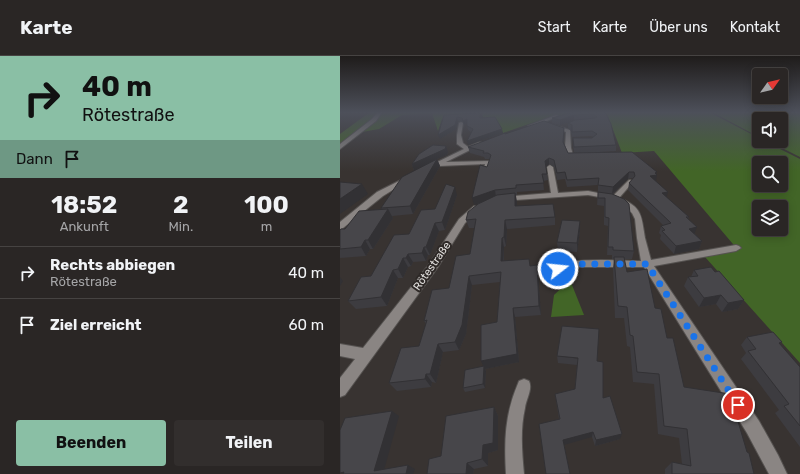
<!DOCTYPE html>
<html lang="de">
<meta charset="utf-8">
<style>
:root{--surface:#2a2625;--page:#322e2d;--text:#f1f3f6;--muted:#a5a5a7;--line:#464342;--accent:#8abfa5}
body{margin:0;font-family:Rubik,sans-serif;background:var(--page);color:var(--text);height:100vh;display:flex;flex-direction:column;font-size:15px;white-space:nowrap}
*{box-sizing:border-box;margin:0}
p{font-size:13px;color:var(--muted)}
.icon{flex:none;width:22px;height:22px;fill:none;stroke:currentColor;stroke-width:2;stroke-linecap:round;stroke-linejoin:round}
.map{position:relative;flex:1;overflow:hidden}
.panel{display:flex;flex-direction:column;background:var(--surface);width:340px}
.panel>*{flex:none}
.guide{background:#8abfa5;color:#111;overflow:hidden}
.needle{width:26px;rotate:56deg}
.tools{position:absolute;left:412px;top:12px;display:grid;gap:8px}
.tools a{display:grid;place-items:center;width:36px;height:36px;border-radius:4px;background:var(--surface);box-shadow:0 2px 10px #0003,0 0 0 1px var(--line);font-size:20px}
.pin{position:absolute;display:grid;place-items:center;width:34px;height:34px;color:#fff;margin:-17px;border:2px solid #fff;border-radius:50%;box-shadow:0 1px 4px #0007}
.me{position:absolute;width:44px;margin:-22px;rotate:74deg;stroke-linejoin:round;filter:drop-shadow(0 0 3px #0008)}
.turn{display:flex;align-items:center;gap:14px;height:84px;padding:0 16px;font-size:18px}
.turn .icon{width:52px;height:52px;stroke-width:2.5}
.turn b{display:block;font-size:28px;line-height:34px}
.then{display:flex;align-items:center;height:38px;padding:0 16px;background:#0003;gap:8px;font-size:15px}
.eta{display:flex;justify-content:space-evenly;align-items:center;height:68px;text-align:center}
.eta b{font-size:24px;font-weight:700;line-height:28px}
.button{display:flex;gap:8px;margin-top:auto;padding:8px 16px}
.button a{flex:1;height:46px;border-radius:4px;background:var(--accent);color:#111;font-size:16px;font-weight:700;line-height:46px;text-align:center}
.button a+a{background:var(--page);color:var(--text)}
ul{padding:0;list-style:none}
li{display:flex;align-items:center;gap:12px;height:52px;padding:0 16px;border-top:1px solid var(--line)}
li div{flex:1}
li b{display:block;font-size:15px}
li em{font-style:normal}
header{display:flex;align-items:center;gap:24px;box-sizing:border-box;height:56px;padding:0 20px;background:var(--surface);border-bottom:1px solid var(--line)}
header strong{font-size:19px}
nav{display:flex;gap:22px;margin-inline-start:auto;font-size:14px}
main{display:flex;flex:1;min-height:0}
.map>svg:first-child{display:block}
.green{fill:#426527;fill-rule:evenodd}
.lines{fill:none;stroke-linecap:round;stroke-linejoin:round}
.minor-casing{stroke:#555250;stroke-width:2}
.minor{fill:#8a8583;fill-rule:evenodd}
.wall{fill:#3d3c40}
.shaded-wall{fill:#323134}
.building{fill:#47464a;stroke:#323134}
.route{stroke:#1a73e8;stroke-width:7;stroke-dasharray:0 12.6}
.labels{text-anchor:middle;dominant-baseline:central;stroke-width:4;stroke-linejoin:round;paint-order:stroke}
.street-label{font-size:11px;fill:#e0dedc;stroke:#2e2927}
</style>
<header>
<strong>Karte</strong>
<nav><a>Start</a><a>Karte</a><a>Über uns</a><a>Kontakt</a></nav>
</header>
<main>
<section class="panel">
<div class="guide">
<div class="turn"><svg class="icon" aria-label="right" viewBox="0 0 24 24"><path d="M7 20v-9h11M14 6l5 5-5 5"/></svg><div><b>40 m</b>Rötestraße</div></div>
<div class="then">Dann<svg class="icon" aria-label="arrive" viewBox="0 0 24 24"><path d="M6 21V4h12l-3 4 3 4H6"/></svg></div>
</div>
<div class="eta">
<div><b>18:52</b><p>Ankunft</p></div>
<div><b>2</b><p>Min.</p></div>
<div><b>100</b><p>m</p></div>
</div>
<ul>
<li><svg class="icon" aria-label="right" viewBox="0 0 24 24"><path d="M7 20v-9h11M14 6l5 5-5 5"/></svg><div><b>Rechts abbiegen</b><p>Rötestraße</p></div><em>40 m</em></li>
<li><svg class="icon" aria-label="arrive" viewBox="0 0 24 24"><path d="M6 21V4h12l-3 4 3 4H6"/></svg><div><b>Ziel erreicht</b></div><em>60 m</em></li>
</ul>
<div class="button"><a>Beenden</a><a>Teilen</a></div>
</section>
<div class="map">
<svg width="460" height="418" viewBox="0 0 460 418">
<rect width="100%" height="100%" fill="#383331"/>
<!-- green -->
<g class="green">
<polygon points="30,56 37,56 31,65 0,88 0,78"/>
<polygon points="42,56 123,56 122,61 102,63 98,75 92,57 62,59 39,73 22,76 36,64"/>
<path d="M142,56H369L419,82V85H424L460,103V307L365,201L398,194L314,95L282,97L267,58L212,60L163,77L155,63L143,62ZM419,107H441V129H419ZM419,151H441V173H419Z"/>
<polygon points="372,56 460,56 460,101 428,85 441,85 441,63 419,63 419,81"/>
<polygon points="230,224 244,259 211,261 214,239"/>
</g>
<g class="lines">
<!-- minor casing -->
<g class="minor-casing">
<g id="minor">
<polygon points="38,56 42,56 36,65 0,93 0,88 32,63"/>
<polygon points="216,59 219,60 192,71 188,70"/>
<polygon points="121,66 123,67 121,79 123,87 128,91 139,86 144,87 106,106 150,105 148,116 143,115 145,108 99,110 89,114 85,114 85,112 124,93 117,88 117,79 119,67"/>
<polygon points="210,68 230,74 231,92 233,99 243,99 243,101 229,102 225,92 226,76 210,70"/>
<path d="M210,109L213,111L218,137L248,135L273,140L289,124H293V126L279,142C303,151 301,160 305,182C307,189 309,197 311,204L396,189L399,190L401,192L396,195L314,210L419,365L438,399L447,418H429L407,377L304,211H237C230,212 221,217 214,215L213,213C221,200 285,205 301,205L297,182L295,163L292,157L280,148L265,142L248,139L160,145L159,143L163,141L211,137L207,111Z"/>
<polygon points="67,121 72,122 43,140 3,172 0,173 0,166 37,136"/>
<polygon points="134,150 137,150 141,152 125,167 98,211 5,339 0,341 0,322 15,303 0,300 0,288 23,292 90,207 119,163"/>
<path d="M184,323L189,325C193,333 186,343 185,352C180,374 182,396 184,418H166C164,383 165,357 179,325Z"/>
</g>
</g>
<!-- minor -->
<use href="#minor" class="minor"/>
</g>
<!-- wall -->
<g class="wall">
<polygon points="265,56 276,89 276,95 244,97 316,118 316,125 326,141 349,161 348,163 355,178 362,185 359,193 334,198 320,183 321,179 319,177 321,170 323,169 288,134 289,127 293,122 288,123 273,138 294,195 292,203 284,203 287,216 315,252 327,282 344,331 407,396 414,418 325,418 325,413 332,406 342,408 339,382 318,378 314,328 293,326 290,291 287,290 284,262 275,262 273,212 274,203 272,203 272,199 267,199 268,170 264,169 264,150 257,149 258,136 266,137 258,136 258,129 227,131 225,123 217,124 214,111 209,108 206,111 208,124 203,125 204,134 177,136 177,139 176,139 177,150 215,161 215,169 167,173 166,190 164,191 164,205 190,210 197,209 201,259 175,261 179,306 145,313 146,315 145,332 125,336 123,332 143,311 157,266 160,226 132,229 126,278 119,294 103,296 96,327 92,326 91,331 57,335 49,327 79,290 86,268 84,265 109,232 130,198 135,172 129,172 126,164 138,147 134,149 150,104 149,103 145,103 144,101 130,97 128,91 165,78 224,72 224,87 228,97 234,97 233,88 233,82 252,82 253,81 252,80 232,81 231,75 228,72 228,67 234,64 220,69 212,67 212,62"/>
<polygon points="104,59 141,62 163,77 128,89 131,76 128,74 127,67 124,69 123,66 118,65 116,73 100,83"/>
<polygon points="108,96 107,99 97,103 100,110 73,158 52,160 53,162 33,193 30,193 26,200 0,202 0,174 5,173 42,154 41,152 74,115 72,108"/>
<polygon points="117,139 105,174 99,175 90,199 88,199 86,205 73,206 71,210 68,211 63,222 58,222 47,250 16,253 8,245 69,178 95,153"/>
<polygon points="240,174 237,196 218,195 217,186"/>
<polygon points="354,214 375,216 404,244 398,253 382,256 376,248 359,251 344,230 348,221 351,221"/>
<polygon points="407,281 440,288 460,311 460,391 435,357 439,354 401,303 406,297 401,289"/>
<polygon points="217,300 257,305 263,342 280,383 255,390 252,381 219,363 215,338 235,333 237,309 218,307"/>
<polygon points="154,351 158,360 158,394 148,397 148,410 134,413 133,418 87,418 101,400"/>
</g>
<!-- shaded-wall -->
<g class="shaded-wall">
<polygon points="234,59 234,64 220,69 220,64"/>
<polygon points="117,61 118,65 116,73 100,83 98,79"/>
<polygon points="127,63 128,66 124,69 123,65"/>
<polygon points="162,73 163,77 128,89 127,85"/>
<polygon points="106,90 108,96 107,99 97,103 100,110 73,158 70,150 74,115 72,108"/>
<polygon points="209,102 209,108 206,111 205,105"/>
<polygon points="289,116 288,123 272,138 273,131"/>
<polygon points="317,116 316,119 317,119 316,126 310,120 315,117"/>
<polygon points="22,128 28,138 0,158 0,143"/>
<polygon points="115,131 117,139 105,174 102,166"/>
<polygon points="155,134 156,141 134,149 132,142"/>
<polygon points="328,136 326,143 322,137"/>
<polygon points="175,137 177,146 177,159 175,150"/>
<polygon points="48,153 53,162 33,193 28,184"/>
<polygon points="165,164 167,173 166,190 164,181"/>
<polygon points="240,165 240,174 237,196 237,187"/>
<polygon points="95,167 99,175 90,199 86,191"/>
<polygon points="357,171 354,179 349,173"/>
<polygon points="162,182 164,191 163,214 161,205"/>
<polygon points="25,184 30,193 26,200 21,191"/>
<polygon points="362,185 359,193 334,198 336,190"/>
<polygon points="84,191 88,199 86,205 82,197"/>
<polygon points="68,198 73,206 71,210 66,202"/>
<polygon points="63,202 68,211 63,222 58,213"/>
<polygon points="197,209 198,218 201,259 199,250"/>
<polygon points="53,214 58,222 47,250 41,241"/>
<polygon points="129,220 132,229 126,278 119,294 115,286"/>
<polygon points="0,221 3,225 0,230"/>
<polygon points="381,239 376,248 359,251 364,242"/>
<polygon points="404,244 398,253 382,256 388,247"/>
<polygon points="173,252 175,261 179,306 145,313 146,315 145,332 143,328 144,312 141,305"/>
<polygon points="98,288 103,296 96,327 90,318"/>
<polygon points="86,318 92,326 91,331 85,323"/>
<polygon points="154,351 158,360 158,394 148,397 148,410 142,403 143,389"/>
<polygon points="52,355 59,360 43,418 34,415"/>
<polygon points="253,376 252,381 224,389 223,384"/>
<polygon points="282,378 280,383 255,390 256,384"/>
<polygon points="127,407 134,413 133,418 126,418"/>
<polygon points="68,409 75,413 73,418 66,418"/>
</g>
<!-- building -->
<g class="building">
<polygon points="233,56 265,56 271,68 276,89 234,91 233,82 252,82 257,78 252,75 232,76 232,69 228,67 235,64 255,62 257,61 253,58 234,59 220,64 212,62"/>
<polygon points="140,57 140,62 155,61 162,73 127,85 133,73 127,70 127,63 123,65 122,62 117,61 115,69 98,79 104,59"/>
<polygon points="204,65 224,72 223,86 228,97 292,96 317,116 315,117 317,119 310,120 328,136 322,137 349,161 346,161 357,171 349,173 362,185 336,190 322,175 325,174 321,170 331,167 289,127 295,120 294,116 289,116 273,131 258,129 259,122 227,124 225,116 217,117 214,104 209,102 205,105 207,118 202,118 204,127 176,129 176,132 155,134 132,142 140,109 147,111 151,99 148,97 143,97 144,95 128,91 165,77 165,78"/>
<polygon points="93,89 106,90 105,93 72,108 79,98"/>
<polygon points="97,103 70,150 41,152 62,121"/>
<polygon points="0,127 0,126 22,128 0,143"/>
<polygon points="106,128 115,131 102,166 95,167 86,191 84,191 82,197 68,198 66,202 63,202 58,213 53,214 41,241 8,245 21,221 31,220 54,179 69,178 81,154 95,153"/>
<polygon points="258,136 272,138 284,143 289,148 294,195 273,194 273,191 268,191 269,162 265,161 265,142 258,142"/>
<polygon points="175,137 175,150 213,148 215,161 165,164 164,181 162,182 161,205 189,203 190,210 197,209 199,250 173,252 177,298 141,305 141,269 157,266 161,216 129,220 122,269 115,286 98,288 90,318 86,318 85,323 49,327 61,292 79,290 87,264 84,265 92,234 109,232 116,200 130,198 136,163 126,164 128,156 138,148 157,139"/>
<polygon points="48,153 28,184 25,184 21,191 0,193 0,174 1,173 5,173 19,155"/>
<polygon points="222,164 240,165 237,187 217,186"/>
<polygon points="274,201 284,201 287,216 307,213 315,252 321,253 327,282 333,282 344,331 390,338 407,396 409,397 414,418 332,418 332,406 351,410 347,373 324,370 319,318 297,316 293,280 290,279 287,251 278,250"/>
<polygon points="371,211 375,216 379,215 404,244 388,247 381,239 364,242 348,221 358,220 354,214"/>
<polygon points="222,270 259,273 257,305 263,306 263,342 270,340 282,378 256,384 253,376 223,384 230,418 206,418 199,368 220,363 215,338 235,333 238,302 217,300"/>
<polygon points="433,276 442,286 439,287 460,311 460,370 444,350 449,348 408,295 416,293 407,281"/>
<polygon points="144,310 143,328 123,332 125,314"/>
<polygon points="154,351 153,387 143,389 142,403 127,407 126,418 87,418 89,403 101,400 106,360"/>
<polygon points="52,355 34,415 68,409 66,418 3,418 4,416 0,417 0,374 5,362"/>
</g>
<!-- sky -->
<linearGradient id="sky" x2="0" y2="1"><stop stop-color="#1f1c1b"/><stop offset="0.49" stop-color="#4d505a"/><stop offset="1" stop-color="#4d505a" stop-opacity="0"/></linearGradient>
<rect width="460" height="115" fill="url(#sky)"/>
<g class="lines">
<!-- route -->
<polyline class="route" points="218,213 226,209 237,208 307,208 398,349"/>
</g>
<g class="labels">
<!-- street labels -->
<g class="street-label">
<text transform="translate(92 210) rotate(-55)">Rötestraße</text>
</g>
</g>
</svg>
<div class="tools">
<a><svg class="needle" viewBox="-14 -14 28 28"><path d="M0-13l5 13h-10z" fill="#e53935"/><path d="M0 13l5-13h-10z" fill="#a5a5a7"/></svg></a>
<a><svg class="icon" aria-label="sound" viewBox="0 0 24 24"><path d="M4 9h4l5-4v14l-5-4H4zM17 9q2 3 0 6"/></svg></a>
<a><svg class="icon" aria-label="search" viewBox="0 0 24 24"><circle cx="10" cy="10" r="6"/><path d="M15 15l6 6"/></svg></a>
<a><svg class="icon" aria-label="layers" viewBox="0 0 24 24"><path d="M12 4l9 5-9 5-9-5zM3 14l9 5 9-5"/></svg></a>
</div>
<div class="pin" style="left:398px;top:349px;background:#d93025"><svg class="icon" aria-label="arrive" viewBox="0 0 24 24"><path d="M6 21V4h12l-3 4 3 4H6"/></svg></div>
<svg class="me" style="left:218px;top:213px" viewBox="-20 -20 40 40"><circle r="17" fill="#1a73e8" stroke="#fff" stroke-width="3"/><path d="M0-11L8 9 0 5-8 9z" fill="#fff"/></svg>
</div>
</main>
